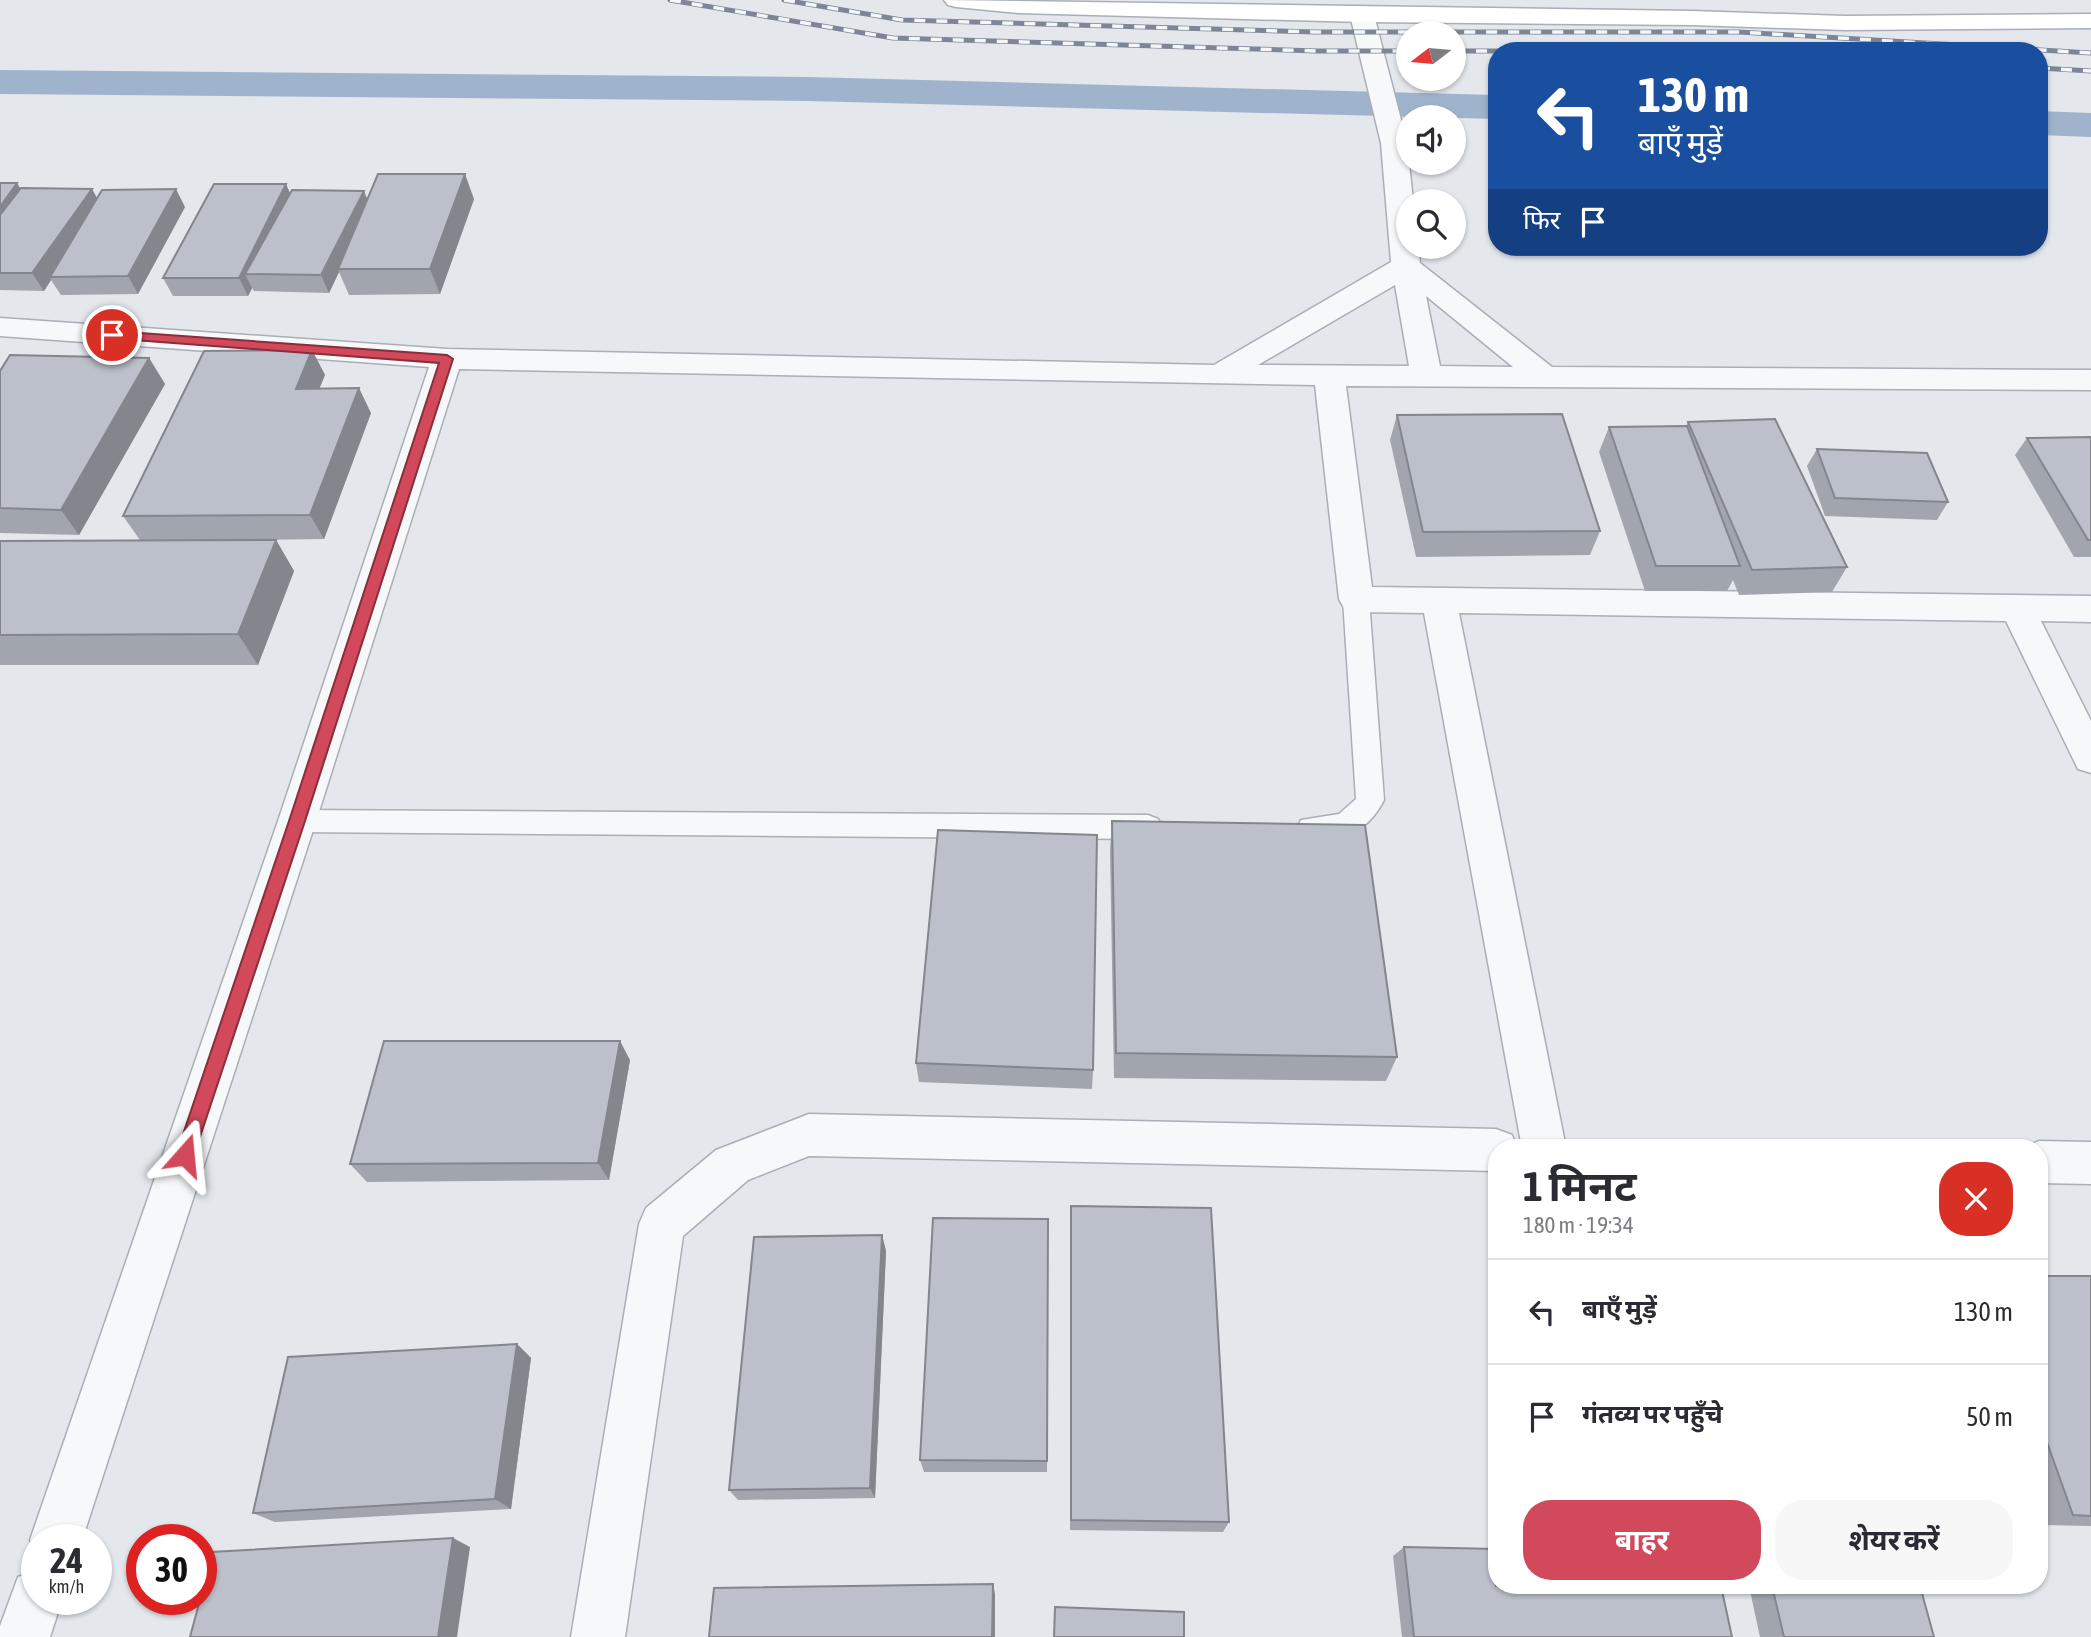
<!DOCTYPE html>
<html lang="hi">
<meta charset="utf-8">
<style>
:root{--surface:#fff;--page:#f7f7f7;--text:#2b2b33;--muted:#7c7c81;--line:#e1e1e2;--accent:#d1495b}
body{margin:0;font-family:"Asap Condensed","Noto Sans Devanagari",sans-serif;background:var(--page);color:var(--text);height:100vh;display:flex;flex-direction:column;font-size:26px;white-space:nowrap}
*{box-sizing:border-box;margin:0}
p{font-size:23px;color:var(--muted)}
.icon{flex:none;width:38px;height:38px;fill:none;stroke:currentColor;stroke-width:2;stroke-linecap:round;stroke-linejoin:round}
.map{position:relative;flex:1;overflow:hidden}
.details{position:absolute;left:1488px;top:1139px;width:560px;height:455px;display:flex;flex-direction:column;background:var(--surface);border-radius:28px;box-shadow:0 2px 5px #0004}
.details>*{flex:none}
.top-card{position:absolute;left:1488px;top:42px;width:560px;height:214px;border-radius:28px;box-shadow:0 2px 5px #0004;background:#1a4fa0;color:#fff;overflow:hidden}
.needle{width:46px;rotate:254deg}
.buttons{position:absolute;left:1396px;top:21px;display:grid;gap:14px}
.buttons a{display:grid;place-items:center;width:70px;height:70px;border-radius:50%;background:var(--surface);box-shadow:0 2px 5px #0004;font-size:35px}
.speed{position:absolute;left:21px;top:1524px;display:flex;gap:14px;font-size:35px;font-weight:700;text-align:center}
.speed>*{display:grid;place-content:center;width:91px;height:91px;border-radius:50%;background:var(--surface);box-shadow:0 2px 5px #0004;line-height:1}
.speed small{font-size:18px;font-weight:400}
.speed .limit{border:10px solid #d22;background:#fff;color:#111}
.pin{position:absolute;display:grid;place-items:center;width:60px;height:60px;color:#fff;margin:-30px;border:4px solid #fff;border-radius:50%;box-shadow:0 2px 7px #0007}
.me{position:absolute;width:77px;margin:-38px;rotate:18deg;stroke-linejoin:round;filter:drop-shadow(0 0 5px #0008)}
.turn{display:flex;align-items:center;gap:24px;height:147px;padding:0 35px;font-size:32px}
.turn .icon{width:91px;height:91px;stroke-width:2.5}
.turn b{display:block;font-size:49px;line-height:60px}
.then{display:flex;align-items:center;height:66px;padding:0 35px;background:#0003;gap:14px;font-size:26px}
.round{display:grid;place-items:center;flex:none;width:74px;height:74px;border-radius:28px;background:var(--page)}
.overview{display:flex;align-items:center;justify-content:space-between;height:119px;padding:0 35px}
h1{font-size:42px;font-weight:700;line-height:52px}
.button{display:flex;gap:14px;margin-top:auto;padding:14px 35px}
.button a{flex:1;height:80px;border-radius:28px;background:var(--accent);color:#fff;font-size:28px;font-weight:700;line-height:80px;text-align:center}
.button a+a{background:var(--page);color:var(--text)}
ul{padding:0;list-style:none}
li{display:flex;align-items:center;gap:21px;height:105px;padding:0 35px;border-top:2px solid var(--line)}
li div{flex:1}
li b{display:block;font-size:26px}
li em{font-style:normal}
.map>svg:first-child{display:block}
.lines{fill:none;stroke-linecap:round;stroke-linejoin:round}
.canal{fill:#9fb4cc;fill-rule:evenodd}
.lane-casing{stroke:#a9aeb7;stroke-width:3}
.street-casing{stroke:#a9aeb7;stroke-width:3}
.secondary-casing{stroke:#a9aeb7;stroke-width:3}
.lane{fill:#f7f8fa;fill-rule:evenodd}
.street{fill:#f7f8fa;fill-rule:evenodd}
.secondary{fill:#fff;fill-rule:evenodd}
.rail-casing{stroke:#7d8696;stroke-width:5}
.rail{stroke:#f4f6f9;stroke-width:3.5;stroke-dasharray:11;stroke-linecap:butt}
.wall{fill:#a1a5ae}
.shaded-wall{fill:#83868d}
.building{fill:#bbc0ca;stroke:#83868d;stroke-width:2}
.route{fill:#d1495b;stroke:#882f3b;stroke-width:2}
</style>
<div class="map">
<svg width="2091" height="1637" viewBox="0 0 2091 1637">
<rect width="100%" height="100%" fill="#e4e7ec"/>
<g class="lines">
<!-- canal -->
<g class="canal">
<polygon points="0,70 808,77 1496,95 1496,119 808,101 0,94"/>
<polygon points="2039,111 2091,113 2091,137 2039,135"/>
</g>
<!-- lane casing -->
<g class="lane-casing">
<g id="lane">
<path d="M1356,590L1365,592L1369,599L1384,800C1368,832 1336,848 1301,836L1297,828L1301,820L1339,814L1356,799L1343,599L1347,592Z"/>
<polygon points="297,810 1148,815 1158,819 1162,827 1158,835 1148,839 297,832 287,829 283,821 287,813"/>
</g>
</g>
<!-- street casing -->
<g class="street-casing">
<g id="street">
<path d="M1362,8L1370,10L1374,15L1407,143L1413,201H1409V247H1418L1420,263L1552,367L2091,370V390L1346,386L1372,587L2091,596V622L2041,621L2091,721V773L2078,769L2006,621L1459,613L1566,1148H1522L1424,613L1356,612L1344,608L1339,599L1315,385L459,369L316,821L82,1540H37V1556L30,1540L278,821L429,367L0,336V318L447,349L1214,365L1391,262L1381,143L1350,15L1354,10ZM1395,285L1409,366L1258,365ZM1426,296L1513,367L1440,366Z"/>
<polygon points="809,1114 1496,1129 1512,1135 1517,1148 1496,1148 1496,1171 809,1156 748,1180 683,1236 625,1637 571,1637 639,1224 646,1208 716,1150"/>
<polygon points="2039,1141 2091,1142 2091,1184 2039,1183 2039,1148 2023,1148"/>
<polygon points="37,1570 37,1600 62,1600 50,1637 0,1637 0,1626 18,1577"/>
</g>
</g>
<!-- secondary casing -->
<g class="secondary-casing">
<polygon id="secondary" points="944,0 1692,11 1845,16 2091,14 2091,28 1845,30 1692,25 1362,22 1018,13 956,7 948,5"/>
</g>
<!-- lane -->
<use href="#lane" class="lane"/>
<!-- street -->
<use href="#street" class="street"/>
<!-- secondary -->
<use href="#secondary" class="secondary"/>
<!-- rail casing -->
<g class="rail-casing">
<g id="rail">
<polyline points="670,0 893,38 1317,51 1409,51"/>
<polyline points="784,0 902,20 1315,32 1739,32 2091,53"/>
<polyline points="1454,51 1754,51"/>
<polyline points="2039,68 2091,71"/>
</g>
</g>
<!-- rail -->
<use href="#rail" class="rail"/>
</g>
<!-- wall -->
<g class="wall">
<polygon points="0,183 20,188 92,189 97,199 185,207 138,294 61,295 51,280 44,291 0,290"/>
<polygon points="290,193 367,200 474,199 440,294 349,295 339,272 329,293 254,291 252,288 248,296 173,296 163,278"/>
<polygon points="312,350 325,375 319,388 371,413 324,539 255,540 276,540 294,571 258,665 0,665 0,541 140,540 123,516"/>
<polygon points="149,358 165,384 79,535 0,533 0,371"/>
<polygon points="1397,415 1600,531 1590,555 1416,557 1390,440"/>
<polygon points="1688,422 1847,567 1832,592 1739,595 1733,580 1727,591 1645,591 1599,452 1609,427 1686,426"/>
<polygon points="2091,437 2091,557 2074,557 2015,455 2027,438"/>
<polygon points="1817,449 1948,502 1937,520 1825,516 1807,466"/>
<polygon points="1112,821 1397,1057 1386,1081 1114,1078 1110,850"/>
<polygon points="630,1060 609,1180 367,1182 350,1164"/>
<polygon points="916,1063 1093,1070 1092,1089 919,1082"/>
<polygon points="1071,1206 1229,1522 1223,1532 1070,1530"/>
<polygon points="1048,1219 1047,1472 924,1472 920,1460"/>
<polygon points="882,1235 886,1251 875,1498 738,1500 729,1490"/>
<polygon points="2039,1276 2091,1276 2091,1526 2043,1525 2039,1512"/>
<polygon points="517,1344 531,1358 511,1509 275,1522 253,1513"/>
<polygon points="1404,1547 1732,1637 1402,1637 1393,1556"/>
<polygon points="1749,1586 1920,1586 1934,1637 1760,1637"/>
</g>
<!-- shaded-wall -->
<g class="shaded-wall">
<polygon points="465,174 474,199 440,294 430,269"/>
<polygon points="17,183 28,201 0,240 0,207"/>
<polygon points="286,184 294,202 245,274 252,288 248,296 239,278"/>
<polygon points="92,189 102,207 50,277 51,280 44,291 32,273"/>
<polygon points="176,189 185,207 138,294 128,276"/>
<polygon points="364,191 371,208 338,269 339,272 329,293 321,275"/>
<polygon points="312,350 325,375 309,414 296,389"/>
<polygon points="149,358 165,384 79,535 61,510"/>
<polygon points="359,388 371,413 324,539 310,515"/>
<polygon points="276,540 294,571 258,665 238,634"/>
<polygon points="620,1041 630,1060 609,1180 598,1163"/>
<polygon points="882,1235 886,1251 875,1498 870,1488"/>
<polygon points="517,1344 531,1358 511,1509 495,1499"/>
<polygon points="453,1538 470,1547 457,1637 438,1637"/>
<polygon points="993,1584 995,1594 995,1637 992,1637"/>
</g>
<!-- building -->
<g class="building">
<polygon points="378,174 465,174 430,269 338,269"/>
<polygon points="0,183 17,183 0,207"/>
<polygon points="214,184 286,184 239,278 163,278"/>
<polygon points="21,188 92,189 32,273 0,273 0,215"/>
<polygon points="176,189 128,276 50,277 102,190"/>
<polygon points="292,190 364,191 321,275 245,274"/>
<polygon points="312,350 296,389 359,388 310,515 123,516 204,351"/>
<polygon points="10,355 149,358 61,510 0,508 0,371"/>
<polygon points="1562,414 1600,531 1423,532 1397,415"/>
<polygon points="1775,419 1847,567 1752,570 1688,422"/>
<polygon points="1687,426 1740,566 1656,566 1609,427"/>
<polygon points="2091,437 2091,540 2088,540 2027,438"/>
<polygon points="1817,449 1927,453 1948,502 1835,498"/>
<polygon points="276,540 238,634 0,635 0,541"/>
<polygon points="1112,821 1365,825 1397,1057 1116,1053"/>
<polygon points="938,830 1097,835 1093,1070 916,1063"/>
<polygon points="384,1041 620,1041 598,1163 350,1164"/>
<polygon points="1071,1206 1211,1208 1229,1522 1071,1520"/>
<polygon points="933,1218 1048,1219 1047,1461 920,1460"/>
<polygon points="882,1235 870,1488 729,1490 754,1237"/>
<polygon points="2039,1276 2091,1276 2091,1516 2073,1515 2039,1420"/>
<polygon points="517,1344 495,1499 253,1513 288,1357"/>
<polygon points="453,1538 438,1637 190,1637 200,1600 201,1600 201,1593 211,1552"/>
<polygon points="1404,1547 1496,1549 1496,1586 1721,1586 1732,1637 1414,1637"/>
<polygon points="993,1584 992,1637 709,1637 714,1588"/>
<polygon points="1772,1586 1920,1586 1934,1637 1784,1637"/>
<polygon points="1055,1607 1184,1612 1184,1637 1054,1637"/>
</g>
<!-- route -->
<polygon class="route" points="112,331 447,355 453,359 305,821 194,1155 192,1161 185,1164 178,1161 176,1155 289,821 439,363 108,338 108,332"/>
</svg>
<div class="buttons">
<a><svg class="needle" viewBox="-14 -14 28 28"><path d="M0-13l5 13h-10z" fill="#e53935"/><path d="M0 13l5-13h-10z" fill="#7c7c81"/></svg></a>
<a><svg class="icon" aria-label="sound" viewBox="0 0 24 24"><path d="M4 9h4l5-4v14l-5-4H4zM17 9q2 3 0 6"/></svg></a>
<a><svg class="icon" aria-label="search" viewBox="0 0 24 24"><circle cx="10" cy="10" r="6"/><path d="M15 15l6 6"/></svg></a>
</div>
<div class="speed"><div>24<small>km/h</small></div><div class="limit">30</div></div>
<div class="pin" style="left:112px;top:335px;background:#d93025"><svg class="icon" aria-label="arrive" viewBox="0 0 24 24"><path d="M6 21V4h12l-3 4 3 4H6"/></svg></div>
<svg class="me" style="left:185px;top:1155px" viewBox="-20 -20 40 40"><path d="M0-17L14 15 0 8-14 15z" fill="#d1495b" stroke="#fff" stroke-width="4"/></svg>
<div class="top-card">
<div class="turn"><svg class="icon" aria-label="left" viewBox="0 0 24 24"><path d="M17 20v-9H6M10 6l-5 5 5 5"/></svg><div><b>130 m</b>बाएँ मुड़ें</div></div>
<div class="then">फिर<svg class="icon" aria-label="arrive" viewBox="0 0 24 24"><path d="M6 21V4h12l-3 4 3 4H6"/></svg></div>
</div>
<section class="details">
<div class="overview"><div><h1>1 मिनट</h1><p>180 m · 19:34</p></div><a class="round" style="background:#d93025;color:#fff"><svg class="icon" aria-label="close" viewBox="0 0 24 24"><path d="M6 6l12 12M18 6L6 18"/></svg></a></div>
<ul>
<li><svg class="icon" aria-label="left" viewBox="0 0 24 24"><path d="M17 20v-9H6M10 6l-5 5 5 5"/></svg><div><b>बाएँ मुड़ें</b></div><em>130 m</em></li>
<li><svg class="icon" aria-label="arrive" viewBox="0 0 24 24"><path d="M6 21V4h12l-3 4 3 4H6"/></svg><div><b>गंतव्य पर पहुँचे</b></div><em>50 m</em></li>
</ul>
<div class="button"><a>बाहर</a><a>शेयर करें</a></div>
</section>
</div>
